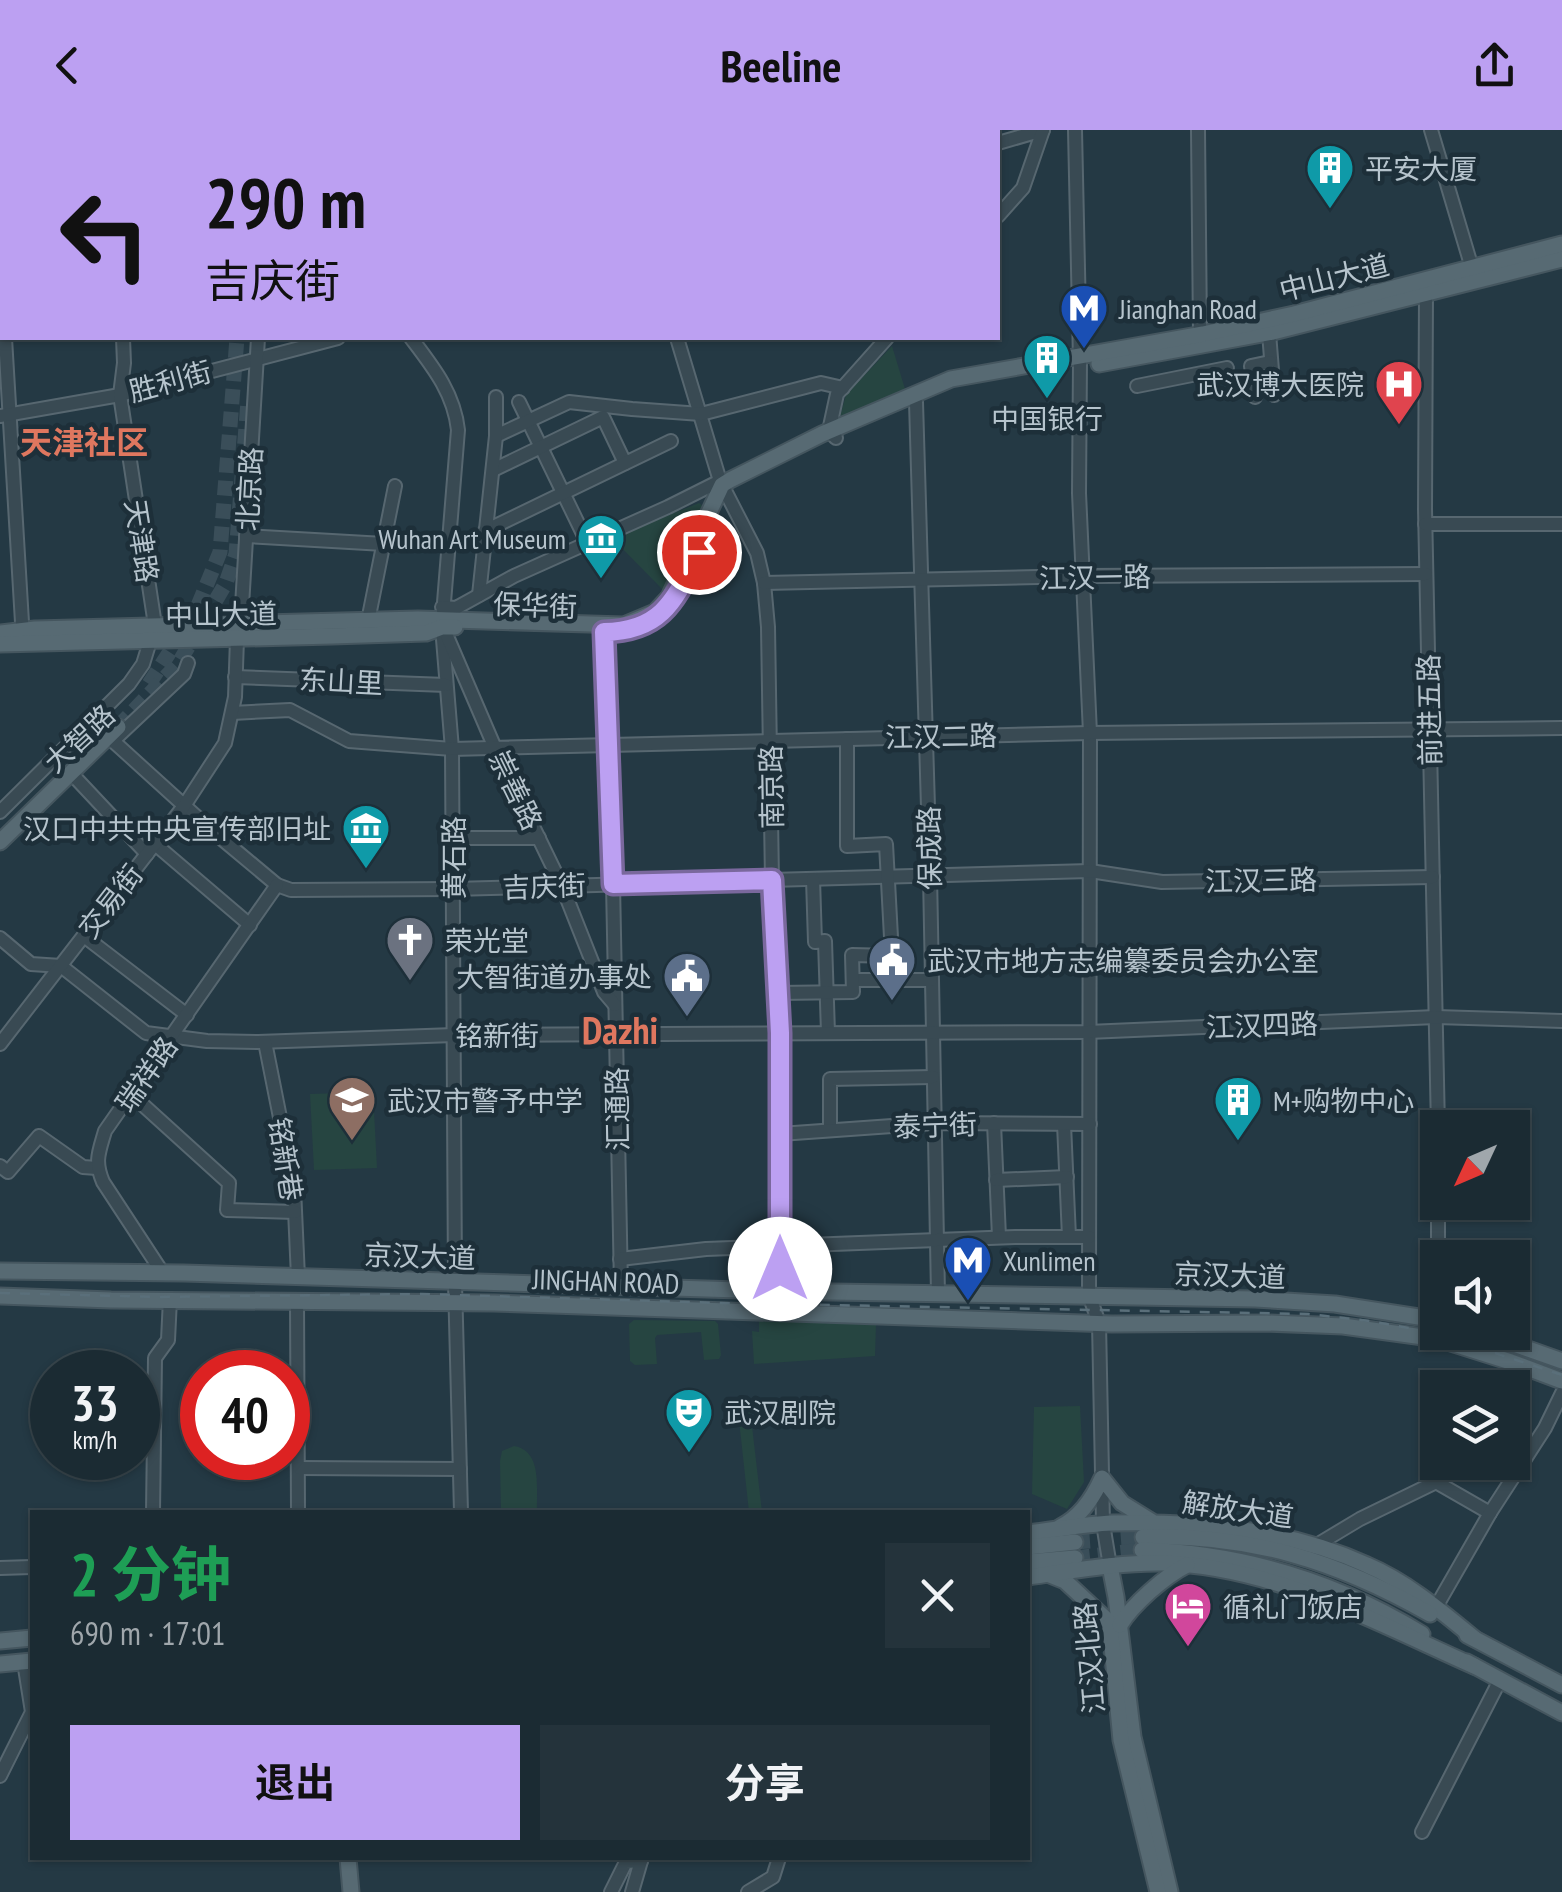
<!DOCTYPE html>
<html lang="zh">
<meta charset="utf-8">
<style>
:root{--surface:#1b2b33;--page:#24333b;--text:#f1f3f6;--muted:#a0a7ac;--line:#39474e;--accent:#bca0f2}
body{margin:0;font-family:"PT Sans Narrow","Noto Sans SC",sans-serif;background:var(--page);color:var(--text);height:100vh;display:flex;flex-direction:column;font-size:38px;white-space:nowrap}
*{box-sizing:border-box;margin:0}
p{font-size:32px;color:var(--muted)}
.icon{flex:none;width:55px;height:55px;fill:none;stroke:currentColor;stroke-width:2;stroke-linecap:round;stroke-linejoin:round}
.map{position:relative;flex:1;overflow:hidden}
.side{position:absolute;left:30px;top:1380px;width:1000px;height:350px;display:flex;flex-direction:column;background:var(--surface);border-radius:0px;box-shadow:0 2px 8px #0004,0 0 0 2px var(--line)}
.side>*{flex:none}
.top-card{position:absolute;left:0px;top:0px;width:1000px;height:210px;box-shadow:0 2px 8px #0004,0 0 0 2px var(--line);background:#bca0f2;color:#111;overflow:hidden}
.needle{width:65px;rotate:226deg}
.controls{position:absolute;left:1420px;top:980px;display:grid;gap:20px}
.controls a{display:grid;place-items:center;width:110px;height:110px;border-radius:0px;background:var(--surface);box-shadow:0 2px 8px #0004,0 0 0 2px var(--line);font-size:50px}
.speed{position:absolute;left:30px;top:1220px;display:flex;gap:20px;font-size:50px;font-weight:700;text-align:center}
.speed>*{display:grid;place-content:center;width:130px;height:130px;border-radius:50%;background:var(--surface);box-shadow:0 2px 8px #0004,0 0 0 2px var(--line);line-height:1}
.speed small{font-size:25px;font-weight:400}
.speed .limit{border:15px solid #d22;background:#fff;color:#111}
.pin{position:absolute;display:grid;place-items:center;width:85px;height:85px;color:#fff;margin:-42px;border:5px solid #fff;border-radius:50%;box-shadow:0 2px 10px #0007}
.me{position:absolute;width:110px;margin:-55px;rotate:0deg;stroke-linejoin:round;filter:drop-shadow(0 0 8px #0008)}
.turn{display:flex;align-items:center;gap:35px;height:210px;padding:0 40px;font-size:45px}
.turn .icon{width:130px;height:130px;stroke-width:2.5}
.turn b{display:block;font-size:70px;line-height:85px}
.round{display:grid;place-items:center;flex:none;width:105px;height:105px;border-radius:0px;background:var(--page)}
.summary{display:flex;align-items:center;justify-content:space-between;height:170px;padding:0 40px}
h1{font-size:60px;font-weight:700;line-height:75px;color:#1e9e55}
.primary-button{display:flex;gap:20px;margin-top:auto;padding:20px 40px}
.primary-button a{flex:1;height:115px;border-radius:0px;background:var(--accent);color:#111;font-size:40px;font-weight:700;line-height:115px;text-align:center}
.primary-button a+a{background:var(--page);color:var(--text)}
header{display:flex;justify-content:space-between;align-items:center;height:130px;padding:0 40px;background:var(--accent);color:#111;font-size:45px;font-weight:700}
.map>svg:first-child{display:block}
.green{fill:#264541}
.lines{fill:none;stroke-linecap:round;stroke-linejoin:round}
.major-tunnel{stroke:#3a4e59;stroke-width:15;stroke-dasharray:15 8;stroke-linecap:butt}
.minor-casing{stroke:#576770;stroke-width:16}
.major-casing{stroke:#45565f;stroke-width:19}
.minor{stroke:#394a53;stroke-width:12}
.major{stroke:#576a73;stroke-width:15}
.rail{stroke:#5a6f7a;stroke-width:2.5;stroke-dasharray:10 10;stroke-linecap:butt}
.route-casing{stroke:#7a689d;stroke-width:25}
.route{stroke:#bca0f2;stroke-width:18}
.labels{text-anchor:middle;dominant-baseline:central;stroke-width:9;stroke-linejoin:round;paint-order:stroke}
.poi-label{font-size:28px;fill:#b6c4cd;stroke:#1d2f39;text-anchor:start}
.street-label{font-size:28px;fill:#b6c4cd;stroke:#1d2f39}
.quarter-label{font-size:32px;font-weight:bold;fill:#df775f;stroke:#1d2f39}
.district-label{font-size:38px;font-weight:bold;fill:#df775f;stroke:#1d2f39}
</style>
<header><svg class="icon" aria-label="back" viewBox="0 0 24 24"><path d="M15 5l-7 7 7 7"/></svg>Beeline<svg class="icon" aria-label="share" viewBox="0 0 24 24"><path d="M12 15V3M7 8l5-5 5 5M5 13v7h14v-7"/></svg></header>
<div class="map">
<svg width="1562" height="1762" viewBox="0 0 1562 1762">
<rect width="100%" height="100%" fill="#243944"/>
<!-- green -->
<g class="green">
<polygon points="892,216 905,259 839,290 846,265"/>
<polygon points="699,373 709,381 666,463 612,408"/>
<polygon points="373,962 377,1038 314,1040 310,964"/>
<polygon points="634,1190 715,1191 718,1194 721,1225 719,1229 704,1230 701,1202 657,1205 655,1208 657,1234 635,1235 630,1231 629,1194"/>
<polygon points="759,1191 876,1194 875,1226 754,1234 752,1201 759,1202"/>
<polygon points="1080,1276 1084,1352 1067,1379 1032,1364 1034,1277"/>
<polygon points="750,1279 762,1382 749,1382 738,1281"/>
<path d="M514,1316C543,1321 536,1359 537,1382H501L500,1331L502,1321Z"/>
</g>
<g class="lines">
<!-- major-tunnel -->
<g class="major-tunnel">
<polyline points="245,2 245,0"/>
<polyline points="262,2 262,0"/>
<polyline points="149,554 195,483 220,422 237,208"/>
<polyline points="118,597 178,534 226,453 236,424 248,271"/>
<polyline points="1075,1412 1143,1407"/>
<polyline points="1075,1428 1142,1420"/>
</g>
<!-- minor casing -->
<g class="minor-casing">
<g id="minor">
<polyline points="105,0 105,2"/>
<polyline points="116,0 116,2"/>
<polyline points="125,0 125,2"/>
<polyline points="617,0 618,2"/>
<polyline points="1075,0 1080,231 1079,363 1090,603 1089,1165 1099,1193 1103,1394 1110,1436"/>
<polyline points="1198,0 1200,204"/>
<polyline points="1431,0 1472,138"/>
<polyline points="279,2 286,0"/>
<polyline points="998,13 1043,0"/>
<polyline points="998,86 1023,58 1043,0"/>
<polyline points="0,99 2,152"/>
<polyline points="1426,163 1425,379 1438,998"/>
<polyline points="1269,203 1274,265"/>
<polyline points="5,208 23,509"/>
<path d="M411,208C433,237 454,263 458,300L442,497L452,619L455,1153L461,1382"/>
<polyline points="677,208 720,351 757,423 764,453 768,497 772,750 780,903 781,1182"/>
<polyline points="1137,256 1227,238"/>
<polyline points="1255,267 1251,236 1270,232"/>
<polyline points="519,272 587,412"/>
<polyline points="916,272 930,745 938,1164"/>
<polyline points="0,286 120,265 338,208"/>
<polyline points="496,306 569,272 632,279 701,284 821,253 843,258"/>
<polyline points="836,308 829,301 837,264 887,208"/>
<polyline points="493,340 603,287 625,333"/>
<polyline points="1425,394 1562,394"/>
<polyline points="485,401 671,311"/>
<polyline points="246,406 384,414"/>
<polyline points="764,453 1083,446 1426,444"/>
<polyline points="479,465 496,306 496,267"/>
<polyline points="442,477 456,478 514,446 668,377 720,351"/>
<polyline points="368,491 395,356"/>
<polyline points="604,503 613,754 621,1156"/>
<polyline points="446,504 495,618 562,756 604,862 615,875"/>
<polyline points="235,547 446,555"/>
<polyline points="232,583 290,580 349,611 452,619 1090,603 1562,598"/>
<polyline points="115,609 184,544 188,533"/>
<polyline points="113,611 210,699 277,755 291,760 453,759 1090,741 1162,752 1433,747"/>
<polyline points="71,643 147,724"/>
<polyline points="0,682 129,554 143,534 155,495 120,265 124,233 123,208"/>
<polyline points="453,708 539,708"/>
<polyline points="155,714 250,795"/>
<polyline points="813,749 815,812 825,811 828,903"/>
<polyline points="84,806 187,885"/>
<polyline points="0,808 31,834 61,836 146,903 207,911 258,912 454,905 1088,902 1436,887 1562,891"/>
<polyline points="853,850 931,850"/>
<polyline points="778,863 853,862 852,825 892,826 886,714 847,716 847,609"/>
<polyline points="265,912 294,1058 298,1147"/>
<polyline points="0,914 184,676 225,613 235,567 237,509 241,493 258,208"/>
<polyline points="132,965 229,1053 227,1080 295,1082"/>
<polyline points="994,993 999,1107"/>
<polyline points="1064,994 1069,1107"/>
<polyline points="830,1000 830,949 933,947"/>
<polyline points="780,1004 934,993 1090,994"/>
<polyline points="0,1036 8,1042 39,1006 83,1037 97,1038"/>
<polyline points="996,1050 1067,1047"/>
<polyline points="1438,1128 1438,1072"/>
<polyline points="620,1129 706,1119 1015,1107 1089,1107"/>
<path d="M162,1142L103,1052C94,1031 99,1022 105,1001L277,755"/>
<polyline points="297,1170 298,1382"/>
<polyline points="299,1338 460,1339"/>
<polyline points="153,1382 155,1228 168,1210 170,1169"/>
<polyline points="1315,1416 1360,1389 1436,1352 1490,1383"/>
<polyline points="0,1438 32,1437"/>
<polyline points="1436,1477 1490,1383 1545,1298 1562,1263"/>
<polyline points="0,1646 32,1582 24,1532"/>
<polyline points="1422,1702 1500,1550"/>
<polyline points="611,1762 626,1732 641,1731 641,1728"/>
<polyline points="632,1762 641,1731"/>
<polyline points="748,1762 773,1747 779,1728"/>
</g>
</g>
<!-- major casing -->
<g class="major-casing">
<g id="major">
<polyline points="1099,234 1273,202 1562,129"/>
<polyline points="0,503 35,499 418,489 624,495 655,482 669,467 722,355 730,350 822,304 951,249 1203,204 1294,184 1562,114"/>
<polyline points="0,514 332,506 426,503 442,497 455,497"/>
<polyline points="0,712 118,597"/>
<polyline points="0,1141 184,1143 771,1161 1255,1169 1335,1174 1438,1190"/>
<polyline points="0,1166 111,1170 494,1173 1112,1194 1267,1193 1343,1196 1438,1209 1511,1232 1562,1251"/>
<polyline points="1480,1202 1562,1231"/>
<path d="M1060,1397C1081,1387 1093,1368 1102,1348L1122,1373L1151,1391"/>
<path d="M1028,1403C1055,1400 1084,1394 1112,1393C1198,1391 1288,1399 1367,1435C1407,1452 1441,1481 1475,1509"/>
<path d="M1143,1407C1251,1404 1337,1431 1430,1484"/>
<polyline points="1028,1417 1075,1412"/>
<path d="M1142,1420C1243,1423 1337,1452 1422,1504"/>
<polyline points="1028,1432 1075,1428"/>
<polyline points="1110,1436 1116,1467 1133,1607 1170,1762"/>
<polyline points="1050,1445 1065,1451 1109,1492"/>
<path d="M1028,1447C1072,1441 1119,1432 1164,1433C1275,1437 1375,1492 1474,1536"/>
<polyline points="1110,1495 1121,1610 1158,1762"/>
<path d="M1120,1495C1133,1474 1165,1446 1187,1435"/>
<polyline points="1467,1505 1562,1555"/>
<polyline points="0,1511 32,1508"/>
<polyline points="1467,1532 1562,1583"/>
<polyline points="0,1534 32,1531"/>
<polyline points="348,1728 351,1762"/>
</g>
</g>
<!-- minor -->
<use href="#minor" class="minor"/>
<!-- major -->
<use href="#major" class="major"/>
<!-- rail -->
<polyline class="rail" points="0,1163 156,1167 422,1164 722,1173 1308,1184 1370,1191 1431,1202 1562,1245"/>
</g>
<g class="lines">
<!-- route casing -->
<g class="route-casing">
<path id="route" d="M699,422C675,469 663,501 604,502L613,754L772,750L780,903V1139"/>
</g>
<!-- route -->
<use href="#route" class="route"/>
</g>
<!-- icons -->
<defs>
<g id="building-pin" transform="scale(2.5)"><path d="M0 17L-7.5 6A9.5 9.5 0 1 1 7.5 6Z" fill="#0f9aa8" stroke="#1d2f39"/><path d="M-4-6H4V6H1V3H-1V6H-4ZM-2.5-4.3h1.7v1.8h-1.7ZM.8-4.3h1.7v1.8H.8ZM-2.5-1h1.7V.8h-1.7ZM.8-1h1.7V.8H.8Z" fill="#fff"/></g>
<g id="metro-pin" transform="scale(2.5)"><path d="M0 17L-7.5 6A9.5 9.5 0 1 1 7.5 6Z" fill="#1a4fb4" stroke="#1d2f39"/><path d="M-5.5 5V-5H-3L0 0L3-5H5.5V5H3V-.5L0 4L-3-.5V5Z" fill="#fff"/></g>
<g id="hospital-pin" transform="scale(2.5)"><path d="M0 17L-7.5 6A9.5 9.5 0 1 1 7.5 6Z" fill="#e0444e" stroke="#1d2f39"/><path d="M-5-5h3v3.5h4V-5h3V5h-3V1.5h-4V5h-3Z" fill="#fff"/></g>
<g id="museum-pin" transform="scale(2.5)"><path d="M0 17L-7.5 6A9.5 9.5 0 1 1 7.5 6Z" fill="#0f9aa8" stroke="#1d2f39"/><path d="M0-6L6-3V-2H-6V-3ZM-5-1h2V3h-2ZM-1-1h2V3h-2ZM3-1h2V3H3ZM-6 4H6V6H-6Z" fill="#fff"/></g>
<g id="church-pin" transform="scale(2.5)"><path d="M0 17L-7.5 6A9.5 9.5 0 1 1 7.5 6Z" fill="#6b7280" stroke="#1d2f39"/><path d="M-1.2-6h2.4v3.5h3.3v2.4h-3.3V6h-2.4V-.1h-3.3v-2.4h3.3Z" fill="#fff"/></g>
<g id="civic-pin" transform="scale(2.5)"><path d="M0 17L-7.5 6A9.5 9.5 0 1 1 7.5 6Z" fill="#5c6f8a" stroke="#1d2f39"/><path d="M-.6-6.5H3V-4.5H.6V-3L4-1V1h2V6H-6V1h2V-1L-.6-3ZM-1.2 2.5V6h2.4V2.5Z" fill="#fff"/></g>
<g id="school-pin" transform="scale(2.5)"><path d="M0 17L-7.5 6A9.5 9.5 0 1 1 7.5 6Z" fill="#8d6e63" stroke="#1d2f39"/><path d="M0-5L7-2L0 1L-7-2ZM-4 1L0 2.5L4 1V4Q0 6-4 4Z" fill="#fff"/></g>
<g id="theatre-pin" transform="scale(2.5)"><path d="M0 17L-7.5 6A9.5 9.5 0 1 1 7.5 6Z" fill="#0f9aa8" stroke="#1d2f39"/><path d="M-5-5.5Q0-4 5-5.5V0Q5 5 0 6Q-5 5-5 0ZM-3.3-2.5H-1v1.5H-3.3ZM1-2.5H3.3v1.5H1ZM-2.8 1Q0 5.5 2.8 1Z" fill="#fff"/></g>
<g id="hotel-pin" transform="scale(2.5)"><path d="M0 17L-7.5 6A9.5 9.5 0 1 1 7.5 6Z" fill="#d1479c" stroke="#1d2f39"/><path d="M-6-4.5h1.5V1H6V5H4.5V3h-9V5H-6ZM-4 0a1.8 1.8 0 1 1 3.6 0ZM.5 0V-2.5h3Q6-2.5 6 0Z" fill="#fff"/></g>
</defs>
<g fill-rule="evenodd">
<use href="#building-pin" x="1330" y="38"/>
<use href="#metro-pin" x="1084" y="178"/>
<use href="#building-pin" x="1047" y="228"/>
<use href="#hospital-pin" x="1399" y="254"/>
<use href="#museum-pin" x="601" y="408"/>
<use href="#museum-pin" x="366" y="698"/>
<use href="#church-pin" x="410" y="810"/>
<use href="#civic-pin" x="892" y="830"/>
<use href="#civic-pin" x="687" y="846"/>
<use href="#school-pin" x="352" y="970"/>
<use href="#building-pin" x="1238" y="970"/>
<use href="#metro-pin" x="968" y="1130"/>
<use href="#theatre-pin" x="689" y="1282"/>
<use href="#hotel-pin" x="1188" y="1476"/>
</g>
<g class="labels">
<!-- poi labels -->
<g class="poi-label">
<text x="1365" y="38">平安大厦</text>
<text x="1119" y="178">Jianghan Road</text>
<text x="1364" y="254" text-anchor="end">武汉博大医院</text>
<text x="1047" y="288" text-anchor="middle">中国银行</text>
<text x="566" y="408" text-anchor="end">Wuhan Art Museum</text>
<text x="331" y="698" text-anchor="end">汉口中共中央宣传部旧址</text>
<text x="445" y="810">荣光堂</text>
<text x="927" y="830">武汉市地方志编纂委员会办公室</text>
<text x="652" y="846" text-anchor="end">大智街道办事处</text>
<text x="387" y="970">武汉市警予中学</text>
<text x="1273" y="970">M+购物中心</text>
<text x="1003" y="1130">Xunlimen</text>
<text x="724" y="1282">武汉剧院</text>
<text x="1223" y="1476">循礼门饭店</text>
</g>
<!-- street labels -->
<g class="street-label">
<text transform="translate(1334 147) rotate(-14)">中山大道</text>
<text transform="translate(170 251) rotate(-15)">胜利街</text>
<text transform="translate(249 359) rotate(-87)">北京路</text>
<text transform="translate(142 411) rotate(81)">天津路</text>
<text transform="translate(1095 447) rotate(-1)">江汉一路</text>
<text transform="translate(535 475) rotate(2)">保华街</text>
<text transform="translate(221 484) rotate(-1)">中山大道</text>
<text transform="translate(341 551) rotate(3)">东山里</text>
<text transform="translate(1429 580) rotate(-91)">前进五路</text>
<text transform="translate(941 606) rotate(-1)">江汉二路</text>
<text transform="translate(79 608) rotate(-43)">大智路</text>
<text transform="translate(771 657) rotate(-91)">南京路</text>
<text transform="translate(516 660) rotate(64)">崇善路</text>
<text transform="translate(929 718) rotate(-91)">保成路</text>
<text transform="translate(453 728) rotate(-90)">黄石路</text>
<text transform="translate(1261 750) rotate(-1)">江汉三路</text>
<text transform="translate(544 756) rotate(-2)">吉庆街</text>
<text transform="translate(110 771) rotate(-52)">交易街</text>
<text transform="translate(1262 895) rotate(-2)">江汉四路</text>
<text x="497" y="905">铭新街</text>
<text transform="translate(146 944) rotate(-55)">瑞祥路</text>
<text transform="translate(617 979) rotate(-91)">汇通路</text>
<text transform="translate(935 995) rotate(-2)">泰宁街</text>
<text transform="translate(286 1029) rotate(81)">铭新巷</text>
<text transform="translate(420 1126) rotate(2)">京汉大道</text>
<text transform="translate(1230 1145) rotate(2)">京汉大道</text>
<text transform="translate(606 1151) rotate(2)">JINGHAN ROAD</text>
<text transform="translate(1238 1379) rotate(8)">解放大道</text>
<text transform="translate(1089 1528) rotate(-95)">江汉北路</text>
</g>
<!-- quarter labels -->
<g class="quarter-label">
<text x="84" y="312">天津社区</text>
</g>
<!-- district labels -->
<g class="district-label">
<text x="620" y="899">Dazhi</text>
</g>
</g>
</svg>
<div class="controls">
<a><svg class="needle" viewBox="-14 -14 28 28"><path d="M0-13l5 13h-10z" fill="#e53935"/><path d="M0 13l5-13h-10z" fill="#a0a7ac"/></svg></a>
<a><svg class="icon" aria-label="sound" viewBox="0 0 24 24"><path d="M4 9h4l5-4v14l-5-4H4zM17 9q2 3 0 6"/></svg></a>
<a><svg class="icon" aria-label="layers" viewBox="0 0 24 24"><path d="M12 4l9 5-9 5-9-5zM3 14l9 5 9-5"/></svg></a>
</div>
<div class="speed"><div>33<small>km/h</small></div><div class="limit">40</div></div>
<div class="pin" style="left:699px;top:422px;background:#d93025"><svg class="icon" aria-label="arrive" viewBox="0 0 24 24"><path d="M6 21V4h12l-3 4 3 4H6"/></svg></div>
<svg class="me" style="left:780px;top:1139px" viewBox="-20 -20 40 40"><circle r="19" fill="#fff"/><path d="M0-13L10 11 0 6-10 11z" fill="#bca0f2"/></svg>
<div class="top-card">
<div class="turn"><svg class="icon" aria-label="left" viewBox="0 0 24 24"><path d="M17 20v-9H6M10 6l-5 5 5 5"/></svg><div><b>290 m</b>吉庆街</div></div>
</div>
<section class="side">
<div class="summary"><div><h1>2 分钟</h1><p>690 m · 17:01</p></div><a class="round"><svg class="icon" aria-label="close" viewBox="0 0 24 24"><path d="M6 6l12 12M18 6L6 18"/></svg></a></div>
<div class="primary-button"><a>退出</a><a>分享</a></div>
</section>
</div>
